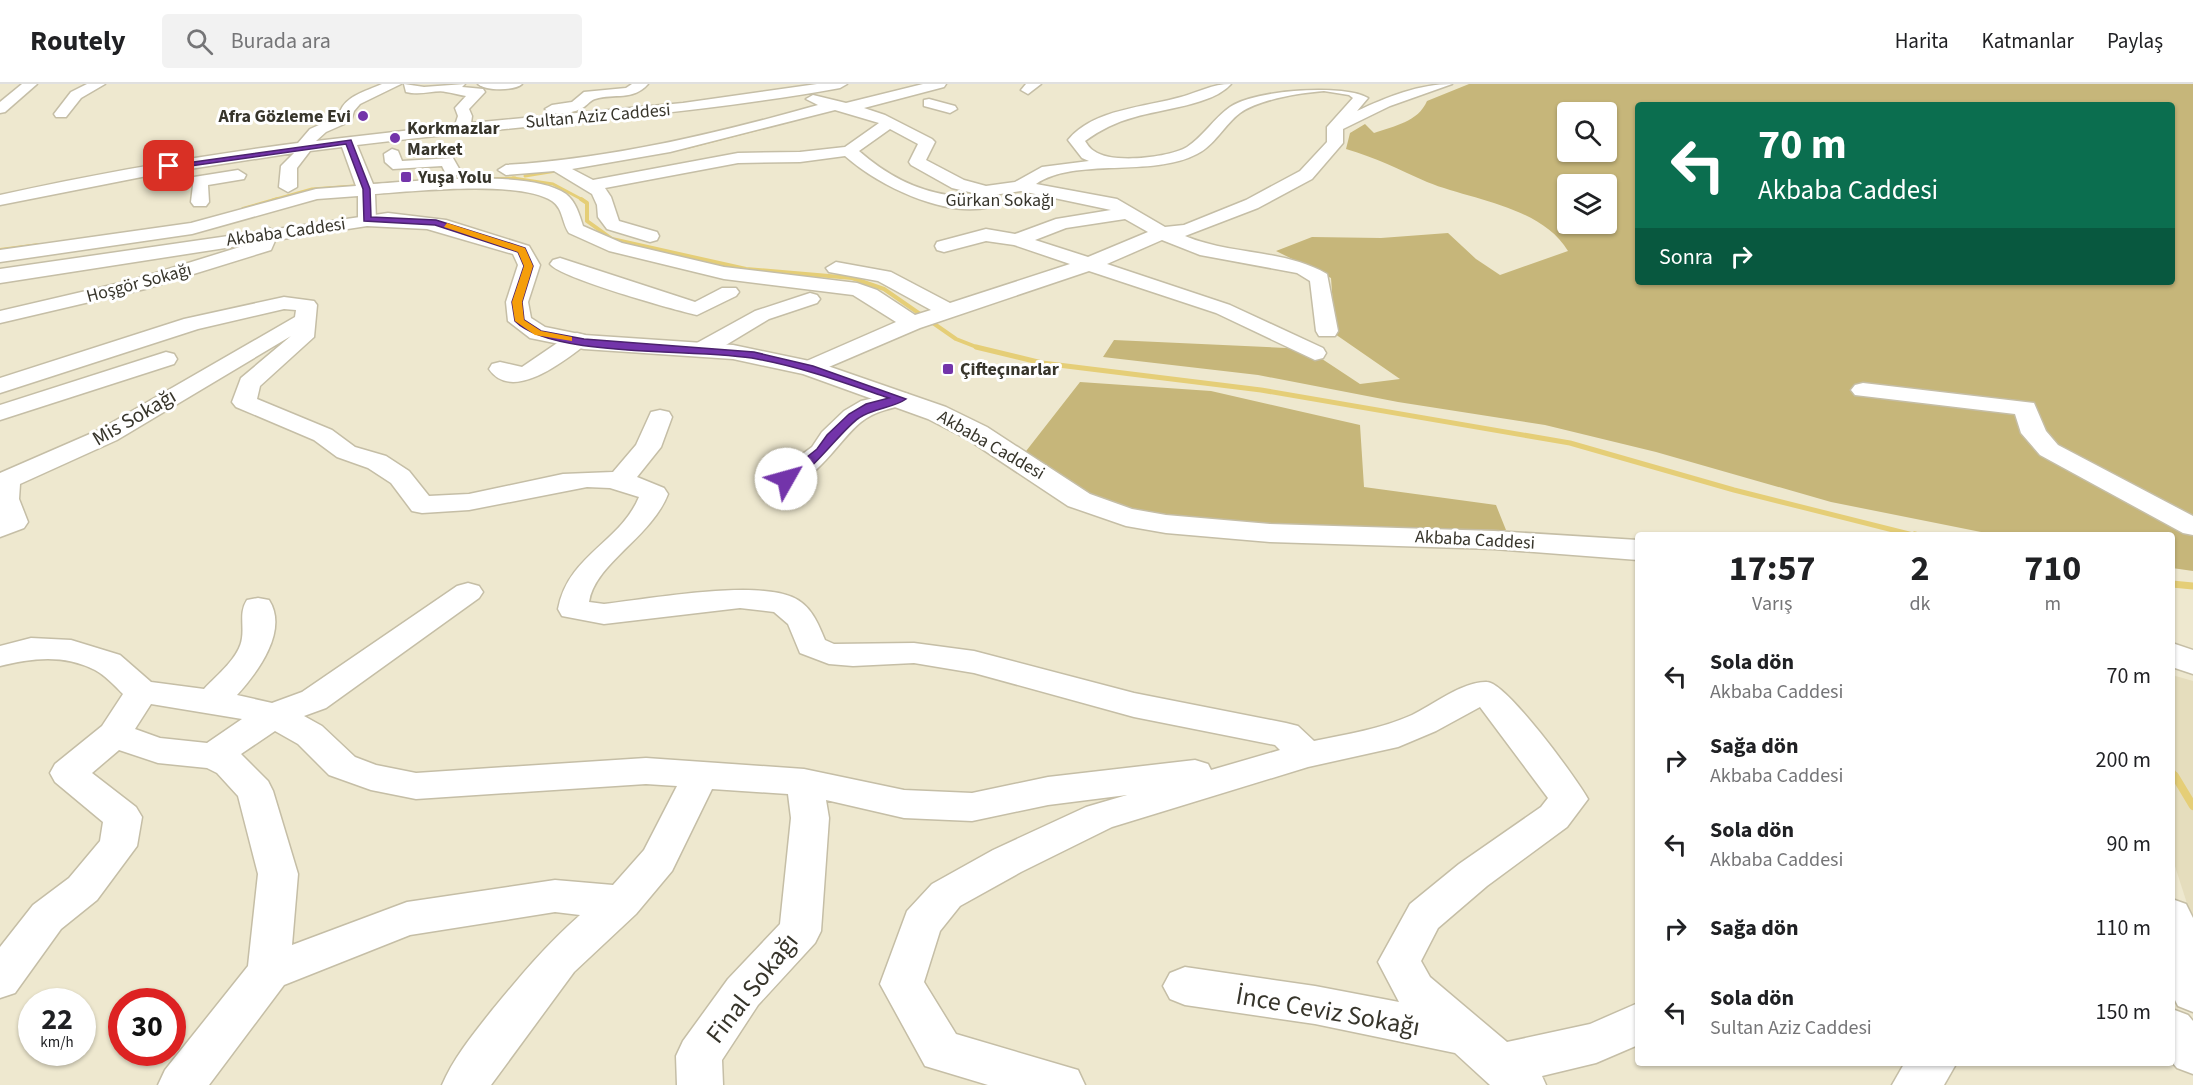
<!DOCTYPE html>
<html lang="tr">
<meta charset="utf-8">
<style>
:root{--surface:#fff;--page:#f2f2f2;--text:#202124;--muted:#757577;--line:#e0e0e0}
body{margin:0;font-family:"Source Sans 3",sans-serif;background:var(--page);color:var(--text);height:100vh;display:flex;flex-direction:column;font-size:22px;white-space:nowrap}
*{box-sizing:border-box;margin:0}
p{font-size:20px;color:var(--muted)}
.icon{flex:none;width:33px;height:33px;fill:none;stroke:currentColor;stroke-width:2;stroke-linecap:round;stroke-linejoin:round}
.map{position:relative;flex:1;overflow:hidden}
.side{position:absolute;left:1635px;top:448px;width:540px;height:534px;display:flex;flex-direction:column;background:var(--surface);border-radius:6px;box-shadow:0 2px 4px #0004}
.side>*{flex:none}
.guide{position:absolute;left:1635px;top:18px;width:540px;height:183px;border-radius:6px;box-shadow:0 2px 4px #0004;background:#0b6e4f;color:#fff;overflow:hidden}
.fabs{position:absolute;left:1557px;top:18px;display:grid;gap:12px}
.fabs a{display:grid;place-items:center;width:60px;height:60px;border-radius:6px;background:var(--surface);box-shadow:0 2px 4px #0004;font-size:30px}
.speed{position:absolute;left:18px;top:904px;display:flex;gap:12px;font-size:30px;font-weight:700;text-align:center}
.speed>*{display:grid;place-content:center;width:78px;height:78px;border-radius:50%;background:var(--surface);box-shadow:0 2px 4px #0004;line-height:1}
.speed small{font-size:15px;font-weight:400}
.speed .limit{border:9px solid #d22;background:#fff;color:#111}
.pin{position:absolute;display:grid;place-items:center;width:51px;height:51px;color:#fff;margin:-26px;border-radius:12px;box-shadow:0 3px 9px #0006}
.me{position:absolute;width:66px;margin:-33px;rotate:52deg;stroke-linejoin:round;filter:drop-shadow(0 0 4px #0008)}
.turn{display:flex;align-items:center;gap:21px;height:126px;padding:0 24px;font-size:27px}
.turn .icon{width:78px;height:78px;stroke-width:2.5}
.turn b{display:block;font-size:42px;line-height:51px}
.then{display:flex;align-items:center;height:57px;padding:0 24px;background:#0003;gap:12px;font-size:22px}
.eta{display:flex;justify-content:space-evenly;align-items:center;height:102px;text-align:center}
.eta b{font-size:36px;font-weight:700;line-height:42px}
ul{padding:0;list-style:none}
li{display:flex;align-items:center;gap:18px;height:84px;padding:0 24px}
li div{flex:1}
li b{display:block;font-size:22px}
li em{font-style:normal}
header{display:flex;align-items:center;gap:36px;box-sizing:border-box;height:84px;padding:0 30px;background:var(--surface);border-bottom:2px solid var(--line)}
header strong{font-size:28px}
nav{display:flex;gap:33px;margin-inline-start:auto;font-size:21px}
.search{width:420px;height:54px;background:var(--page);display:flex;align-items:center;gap:15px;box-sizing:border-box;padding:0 21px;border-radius:6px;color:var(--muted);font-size:22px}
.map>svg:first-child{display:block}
.built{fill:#e5ddbd}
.green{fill:#c6b67a;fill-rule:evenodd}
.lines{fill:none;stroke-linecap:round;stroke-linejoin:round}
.stream-far4{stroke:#e5ce77;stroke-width:3}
.stream-far3{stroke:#e5ce77;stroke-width:4}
.stream-far2{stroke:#e5ce77;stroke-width:5}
.stream-far1{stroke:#e5ce77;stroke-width:7}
.stream{stroke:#e5ce77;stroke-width:8}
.minor-casing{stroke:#c5bea6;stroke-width:3}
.major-casing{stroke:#c5bea6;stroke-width:3}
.minor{fill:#fff;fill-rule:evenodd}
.major{fill:#fff;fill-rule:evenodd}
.route{fill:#7334aa;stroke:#4b226e;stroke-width:1.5}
.slow{fill:#f59e0b}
.poi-dot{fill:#7334aa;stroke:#fff;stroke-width:2}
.labels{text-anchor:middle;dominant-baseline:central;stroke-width:6;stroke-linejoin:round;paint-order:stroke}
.far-poi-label{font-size:18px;font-weight:bold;fill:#37352b;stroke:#fff;text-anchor:start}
.far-street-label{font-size:18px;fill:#37352b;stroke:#fff}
.street-label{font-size:21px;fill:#37352b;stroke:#fff}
.near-street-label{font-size:26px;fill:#37352b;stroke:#fff}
</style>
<header>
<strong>Routely</strong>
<div class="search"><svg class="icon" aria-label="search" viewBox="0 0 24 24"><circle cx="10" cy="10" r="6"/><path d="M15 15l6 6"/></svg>Burada ara</div>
<nav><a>Harita</a><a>Katmanlar</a><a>Paylaş</a></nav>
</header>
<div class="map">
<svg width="2193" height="1001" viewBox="0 0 2193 1001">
<rect width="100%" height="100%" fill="#eee8cf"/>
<!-- built -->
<polygon class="built" points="2172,591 2193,597 2193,838 2172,773"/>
<!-- green -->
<g class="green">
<path d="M1469,0H2193V487L2172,484V452L1996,451L1831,418L1656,368L1545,341L1398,318L1258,291L1103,273L1114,256L1307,265L1360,300L1400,295L1335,250L1331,194L1276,167L1312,153L1381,154L1448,149L1476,175L1500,191L1568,167C1541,122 1471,116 1427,98C1398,85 1377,74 1346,65L1350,49L1365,40L1374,49C1394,42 1418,38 1427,17ZM1638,21H2172V198H1638ZM1568,28H1606V68H1568ZM1568,100H1606V140H1568Z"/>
<polygon points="1080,298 1211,307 1360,341 1364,403 1496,421 1506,446 1319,445 1155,434 1092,416 1023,371"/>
</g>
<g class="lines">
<!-- stream-far4 -->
<g class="stream-far4">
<polyline points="685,64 794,36"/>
<polyline points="525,92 562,86"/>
<polyline points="513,94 553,100 583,116"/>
<polyline points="477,95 515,94"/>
<polyline points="273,116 312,105 437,96"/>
</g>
<!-- stream-far3 -->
<g class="stream-far3">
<polyline points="581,115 587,119 587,137 612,155 746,185 852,194 884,205 956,255 979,264"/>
<polyline points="243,125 278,115"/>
<polyline points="0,166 39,161"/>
</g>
<!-- stream-far2 -->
<polyline class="stream-far2" points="976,263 1042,279 1261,306 1570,359 1734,406 1917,452"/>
<!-- stream-far1 -->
<g class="stream-far1">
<polyline points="1915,451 1917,452"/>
<polyline points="2172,500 2193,502"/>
<polyline points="2172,688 2176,694"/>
</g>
<!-- stream -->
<polyline class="stream" points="2175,692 2193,722"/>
<!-- minor casing -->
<g class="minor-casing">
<g id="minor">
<polygon points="22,0 37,0 5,28 0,29 0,18"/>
<polygon points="87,0 105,0 81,14 66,33 56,33 54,30 71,8"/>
<path d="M382,0H401L360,20L354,27L351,37L326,48L316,57L455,41L458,32L455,24L466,12C459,11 454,9 446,8C437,5 422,12 406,8L404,0L424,3L465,0L462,3L483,5L485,8L469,25L472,32L471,39L683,19L817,0H847L840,4C680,33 518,41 357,61L373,100C417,97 531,85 566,110C576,118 579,130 583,142L622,159L724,183L857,199L877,206L915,231L931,226L878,197L829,188L826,184L836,178L891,188L950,219L1070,180L1014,161L986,157L944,168L937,166L935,162L937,158L986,145L1015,150L1056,135L1111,126L1021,107L986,112L952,104L911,81L909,78L918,60L890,45L859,67C884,89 914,106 948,111C962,113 976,112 990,115L993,119L990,123C945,134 879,102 845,72L800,78L738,79L605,104L611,113L619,137L657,148L659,152L657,156L650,158L607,145L598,133L597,121L592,110L554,87L506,91L498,86L506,81C613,74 715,50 818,21L806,15L813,11L846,19L923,0H946L944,3L864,24L885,31L932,55L935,58L926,76L964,96L986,102L1015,98L1042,83L1089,77L1082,74L1068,56C1093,25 1146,23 1181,13C1199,8 1212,0 1231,0C1213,21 1161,25 1135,33C1116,38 1100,46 1085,57C1087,60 1090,65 1094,67C1111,80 1168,74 1187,63C1203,53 1214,34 1230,23C1256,5 1346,0 1368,14L1357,27C1387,13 1419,0 1452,0L1390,22L1343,45V59L1312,95L1258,124L1185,152C1230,171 1284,165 1327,190L1338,247L1335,252H1319L1316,247L1310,197L1297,189L1200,171L1162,156L1107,180L1230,221L1323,264L1326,269L1323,274L1315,276L1216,229L1089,187L920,244L810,291L802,289L799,284L802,279L896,238L853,211L724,195L609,167L569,149C562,139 563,124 552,117C521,96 414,107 375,110L376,136L367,141L358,136V112L317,115L192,150L0,178V166L191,139L316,105L356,102L342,63L310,67L297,84V103L288,108L279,103L281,82L294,69L157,90L0,121V111C99,89 198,72 298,59L310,45L339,32C342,12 367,7 382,0ZM1324,7L1349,11L1353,14L1327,43V58L1300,87L1246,116L1184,141L1165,143L1117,115L1036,100C1075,73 1152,94 1197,70C1214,62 1225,40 1240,29C1260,15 1300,9 1324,7ZM835,26L879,39L845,63L800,68L738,69L593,96L572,85L670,68ZM1125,135L1148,148L1088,173L1035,156L1066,144Z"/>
<path d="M478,0H522C514,7 486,7 478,0Z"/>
<path d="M632,0H648C633,17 615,9 595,15C591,16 588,20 584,23C575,29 553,33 545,25L552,21L572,18L584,8L626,4Z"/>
<polygon points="1026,0 1041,0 1028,10 1021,6"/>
<polygon points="929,15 955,22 957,25 950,29 924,22 924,16"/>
<polygon points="392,65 398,67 402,77 453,74 461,88 453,93 447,92 442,82 393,85 385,78 384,70"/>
<polygon points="238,86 246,91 244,95 208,101 209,118 206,122 194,122 191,118 194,93"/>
<polygon points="269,144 278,150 271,166 145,205 0,239 0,227 133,196 256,158 262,146"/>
<path d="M560,174L695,218L722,204H736L739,208L736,212L697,231C675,226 560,194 550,180L553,176Z"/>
<polygon points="810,209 817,211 820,215 817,219 769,235 711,270 695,270 692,265 695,260 755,227"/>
<path d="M284,213L314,217L317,221L314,253L260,302L257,315L332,346L355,363L386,372L409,387L429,412L469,410L563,390L613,388L636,361L651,328L660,326L669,328L672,333L661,363L637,393L664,404L668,410C651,454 595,479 589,518L604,520C649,515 753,496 792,513C811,521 818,539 825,556L834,560L914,559L974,567L1134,609L1286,639L1298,642L1314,657C1347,650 1381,645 1412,631C1433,621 1463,597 1487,598C1506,598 1577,695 1588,715L1567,743L1487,802L1438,844L1421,877L1430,893L1507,958L1590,940L1638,919V961L1596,979L1542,992L1546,1001H1490L1455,969L1315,940L1185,921L1170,915L1163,902L1170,889L1185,883L1315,902L1399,918L1378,878L1410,820L1459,780L1541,723L1548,714L1480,623L1436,647L1398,663L1308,683L1112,743L1021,788L960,822L940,847L924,898L956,950L1078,986L1085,1001H988L925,982L880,900L907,827L932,800L993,766L1086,723L1127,711L1048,721L972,737L904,734L826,716L829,734L821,847L815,859L758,921L722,976L723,1001H677L676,972L683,957L728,895L780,840L791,734L788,710L712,705L672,787L636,830L574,888L491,1001H442C454,973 474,949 493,925C522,890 546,861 580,831L555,828L410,851L284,901L209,1001H158L165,986L248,882L258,790L238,712L217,689L207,684L158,679L119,666L92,689L136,723L142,733L137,762L97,816L61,845L15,909L0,914V863L33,821L69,794L100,757L103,738L55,698L50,689L55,680L102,642L123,610C115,602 105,591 95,586C64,570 32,574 0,582V562L31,554L71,556L120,571L151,598L204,605C217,591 240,573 242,554C244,541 239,528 247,516L258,514L269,516C289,547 257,589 237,611L272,619L302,608L457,502L468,499L479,502L483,508L479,514L326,624L304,632L322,642L355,673L376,681L416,689L646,674L804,685L904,706L972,709L1048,693L1195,676L1208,680L1211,686L1280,666L1275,661L1134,633L974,589L914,579L853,582L829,580L800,569L788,540L774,528L740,524L604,540L562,532L558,525C568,471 620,459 639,413L610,404L587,403L469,426L422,429L412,427L391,399L368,384L337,373L314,356L236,323L232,318L241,294L291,252L117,356L20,400L19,415L28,438L24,444L0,453V389L99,346L295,233L296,226L284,225L198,245L0,309V294L184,235ZM151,620L242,635L207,659L160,654L135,645ZM275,647L298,660L329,691L371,706L416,715L646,700L677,702L644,766L613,801L555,796L407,818L292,861L298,790L273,707L268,697L241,670Z"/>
<path d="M577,249L585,251L588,256L585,261C564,277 512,319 489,285L492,280L500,278L522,283L569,251Z"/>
<polygon points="166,268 174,270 177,275 174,280 0,336 0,321"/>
<polygon points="1863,299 2034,319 2046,347 2058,361 2193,432 2193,451 2183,449 2040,371 2021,349 2015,330 1855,311 1851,306 1855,301"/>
<path d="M900,308L908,310L912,315L908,320C892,324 875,327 861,338C838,356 810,409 777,401L773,395L777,389L812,363L822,348L844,327L861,317Z"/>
<polygon points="2172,815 2186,820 2193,834 2193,928 2178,922 2172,910"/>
<polygon points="2172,925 2188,931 2193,937 2193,990 2177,984 2172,978"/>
<polygon points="1904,980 1956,980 1944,1001 1892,1001"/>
</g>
</g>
<!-- major casing -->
<g class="major-casing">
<g id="major">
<polygon points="388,129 446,136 529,162 540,181 528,218 531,234 545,243 584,251 733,261 819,279 946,323 987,343 1090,410 1132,425 1166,431 1270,440 1494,447 1638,456 1638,476 1494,465 1270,458 1166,449 1126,442 1068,422 967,355 928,335 803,290 733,275 584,265 530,254 508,237 506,218 518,181 513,170 427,145 367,142 0,199 0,185"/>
<polygon points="2172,559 2193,566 2193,590 2172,583"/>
</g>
</g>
<!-- minor -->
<use href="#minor" class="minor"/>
<!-- major -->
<use href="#major" class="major"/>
</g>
<!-- route -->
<path class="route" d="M351,56L370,105L371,133L436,136L525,164L533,182L522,218L524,236L541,247L584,255L754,268L813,282L906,315C894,324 873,324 859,334C840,346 803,403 782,398V393L817,365L827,351L849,330L866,320L889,314C845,299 802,283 757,275C701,264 552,275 515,237L512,218L524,182L518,168L435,141L364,137L363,105L346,60L169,85L165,82Z"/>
<!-- slow -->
<polygon class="slow" points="447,139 525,164 533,182 522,218 524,236 541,247 572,253 572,257 535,251 515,237 512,218 524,182 518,168 444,143"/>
<!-- markers -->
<g class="poi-dot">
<circle cx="363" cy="32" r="6"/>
<circle cx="395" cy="54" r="6"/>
<rect x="400" y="87" width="12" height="12" rx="3"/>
<rect x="942" y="279" width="12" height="12" rx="3"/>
</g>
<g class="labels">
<!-- far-poi labels -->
<g class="far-poi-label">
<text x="351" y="32" text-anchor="end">Afra Gözleme Evi</text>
<text x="407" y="44">Korkmazlar<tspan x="407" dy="21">Market</tspan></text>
<text x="418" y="93">Yuşa Yolu</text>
<text x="960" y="285">Çifteçınarlar</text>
</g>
<!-- far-street labels -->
<g class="far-street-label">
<text transform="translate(598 32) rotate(-5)">Sultan Aziz Caddesi</text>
<text x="1000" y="116">Gürkan Sokağı</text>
<text transform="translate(286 148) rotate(-8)">Akbaba Caddesi</text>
<text transform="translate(139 199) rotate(-15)">Hoşgör Sokağı</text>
<text transform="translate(991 361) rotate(30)">Akbaba Caddesi</text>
<text transform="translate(1475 456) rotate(3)">Akbaba Caddesi</text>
</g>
<!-- street labels -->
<g class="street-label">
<text transform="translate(134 333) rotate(-30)">Mis Sokağı</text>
</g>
<!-- near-street labels -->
<g class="near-street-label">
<text transform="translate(752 904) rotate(-52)">Final Sokağı</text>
<text transform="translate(1328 927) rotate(10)">İnce Ceviz Sokağı</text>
</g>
</g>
</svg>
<div class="fabs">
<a><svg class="icon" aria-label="search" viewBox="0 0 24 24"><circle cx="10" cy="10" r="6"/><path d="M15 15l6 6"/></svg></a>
<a><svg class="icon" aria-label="layers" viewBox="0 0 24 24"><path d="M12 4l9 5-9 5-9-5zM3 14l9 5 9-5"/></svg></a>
</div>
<div class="speed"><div>22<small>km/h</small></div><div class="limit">30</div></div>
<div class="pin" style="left:169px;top:82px;background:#d93025"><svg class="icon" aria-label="arrive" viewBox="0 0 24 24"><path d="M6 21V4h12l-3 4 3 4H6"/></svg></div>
<svg class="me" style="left:786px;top:395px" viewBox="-20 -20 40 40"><circle r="19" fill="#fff"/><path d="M0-13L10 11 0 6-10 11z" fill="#7334aa"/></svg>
<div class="guide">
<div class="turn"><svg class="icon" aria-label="left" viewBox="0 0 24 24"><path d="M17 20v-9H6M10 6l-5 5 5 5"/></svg><div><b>70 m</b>Akbaba Caddesi</div></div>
<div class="then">Sonra<svg class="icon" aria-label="right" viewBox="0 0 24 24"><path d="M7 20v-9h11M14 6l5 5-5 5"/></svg></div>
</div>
<section class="side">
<div class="eta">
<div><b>17:57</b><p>Varış</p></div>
<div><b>2</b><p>dk</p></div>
<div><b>710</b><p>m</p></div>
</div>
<ul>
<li><svg class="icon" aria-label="left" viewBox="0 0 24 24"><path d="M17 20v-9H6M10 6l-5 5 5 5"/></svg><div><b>Sola dön</b><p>Akbaba Caddesi</p></div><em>70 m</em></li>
<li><svg class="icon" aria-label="right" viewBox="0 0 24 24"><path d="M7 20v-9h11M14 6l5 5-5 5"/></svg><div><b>Sağa dön</b><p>Akbaba Caddesi</p></div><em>200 m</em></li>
<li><svg class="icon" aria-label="left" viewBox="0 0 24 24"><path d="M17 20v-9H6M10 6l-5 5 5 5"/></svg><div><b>Sola dön</b><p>Akbaba Caddesi</p></div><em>90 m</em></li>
<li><svg class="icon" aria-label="right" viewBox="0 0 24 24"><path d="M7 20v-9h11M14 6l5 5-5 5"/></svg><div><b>Sağa dön</b></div><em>110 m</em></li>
<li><svg class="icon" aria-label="left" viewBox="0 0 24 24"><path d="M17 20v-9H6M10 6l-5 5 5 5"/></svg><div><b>Sola dön</b><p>Sultan Aziz Caddesi</p></div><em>150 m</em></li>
</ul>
</section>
</div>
